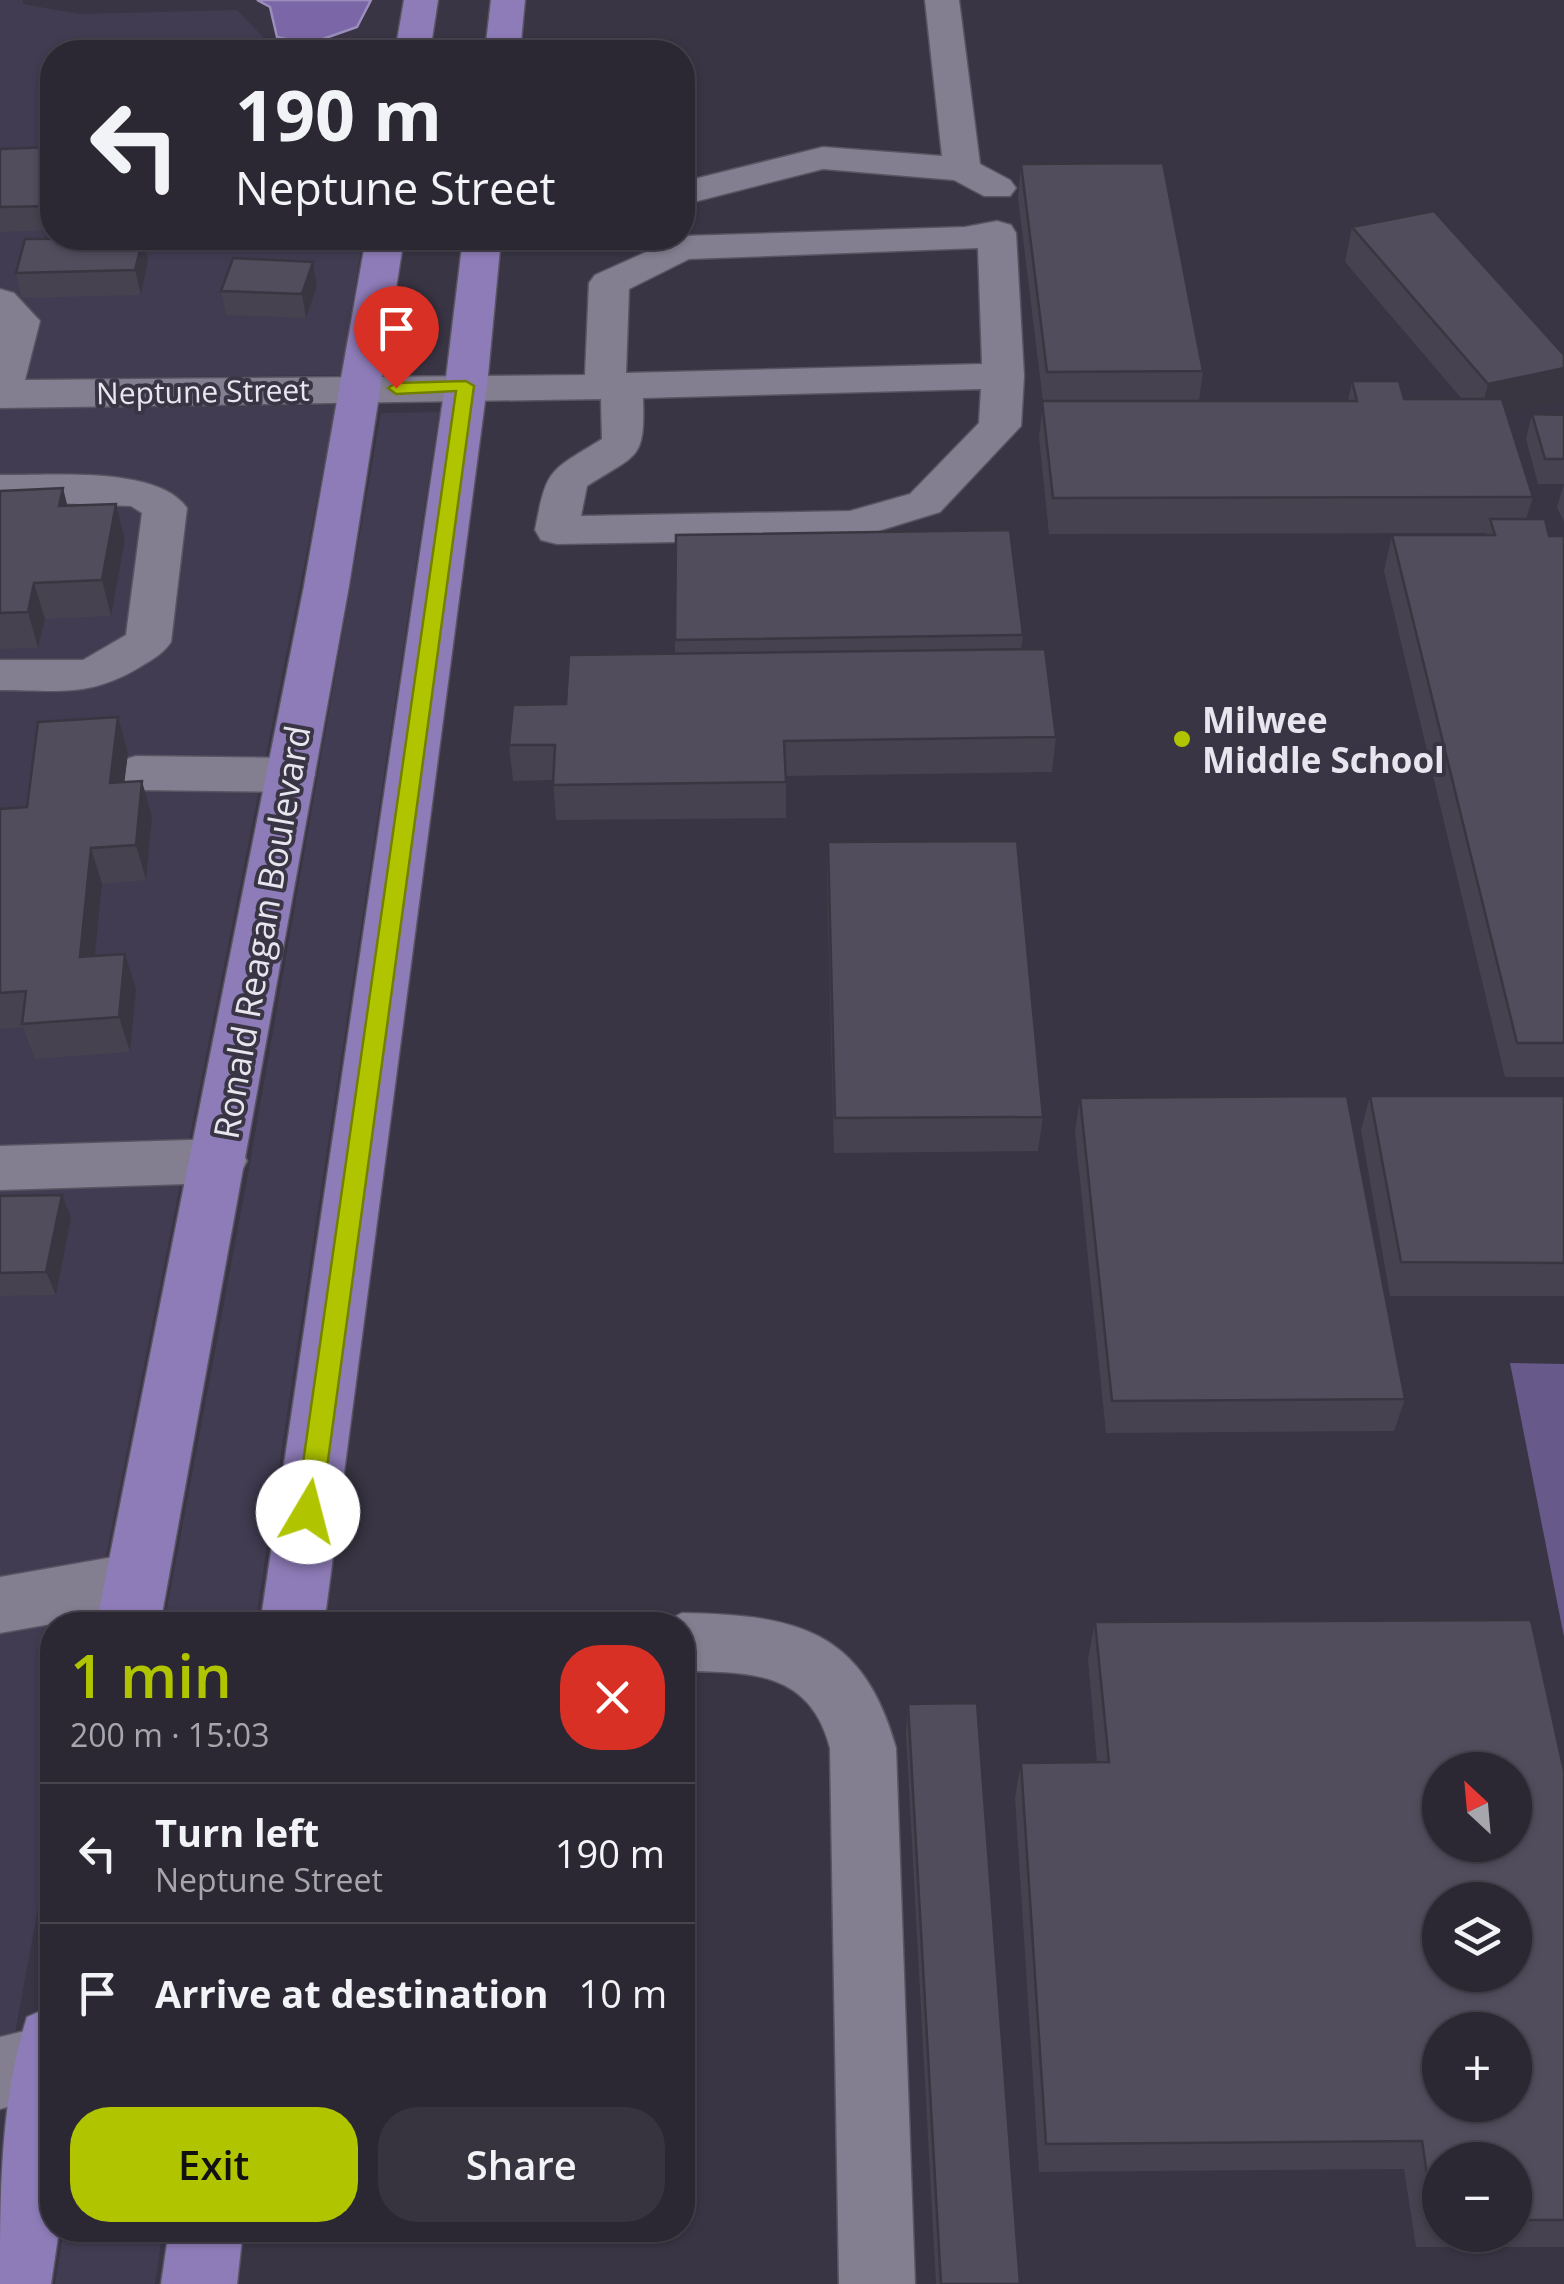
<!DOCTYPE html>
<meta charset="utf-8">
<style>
:root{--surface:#2b2833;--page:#37343f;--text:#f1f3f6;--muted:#a6a6ac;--line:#47444e;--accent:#b0c500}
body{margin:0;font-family:"Open Sans",sans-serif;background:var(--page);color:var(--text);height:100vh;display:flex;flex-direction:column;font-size:38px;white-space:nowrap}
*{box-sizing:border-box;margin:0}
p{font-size:32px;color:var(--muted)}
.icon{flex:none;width:55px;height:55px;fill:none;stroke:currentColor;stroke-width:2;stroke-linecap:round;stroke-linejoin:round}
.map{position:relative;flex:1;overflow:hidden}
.sheet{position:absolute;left:40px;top:1612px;width:655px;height:630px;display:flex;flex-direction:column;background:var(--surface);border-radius:40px;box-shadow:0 2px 8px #0004,0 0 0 2px var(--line)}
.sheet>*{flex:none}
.guide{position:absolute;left:40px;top:40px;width:655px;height:210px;border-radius:40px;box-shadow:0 2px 8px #0004,0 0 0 2px var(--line);background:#2b2833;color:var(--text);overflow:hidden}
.needle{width:65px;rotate:334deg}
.buttons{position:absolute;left:1422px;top:1752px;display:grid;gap:20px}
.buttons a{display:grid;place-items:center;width:110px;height:110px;border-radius:50%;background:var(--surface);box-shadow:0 2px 8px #0004,0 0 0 2px var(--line);font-size:50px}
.pin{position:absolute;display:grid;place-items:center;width:85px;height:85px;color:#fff;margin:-102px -42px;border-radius:50% 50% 50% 0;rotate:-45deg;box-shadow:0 0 10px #0007}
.pin .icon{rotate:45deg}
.me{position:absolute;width:110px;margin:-55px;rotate:8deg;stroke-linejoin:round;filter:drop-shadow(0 0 8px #0008)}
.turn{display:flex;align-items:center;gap:35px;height:210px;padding:0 30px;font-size:45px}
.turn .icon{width:130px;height:130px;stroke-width:2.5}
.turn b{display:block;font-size:70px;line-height:85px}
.round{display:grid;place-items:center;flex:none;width:105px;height:105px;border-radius:40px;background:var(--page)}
.headline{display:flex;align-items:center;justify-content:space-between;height:170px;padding:0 30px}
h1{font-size:60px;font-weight:600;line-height:75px;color:var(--accent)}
.cta{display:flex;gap:20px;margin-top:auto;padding:20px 30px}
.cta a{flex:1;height:115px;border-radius:40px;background:var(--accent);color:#111;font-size:40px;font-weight:600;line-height:115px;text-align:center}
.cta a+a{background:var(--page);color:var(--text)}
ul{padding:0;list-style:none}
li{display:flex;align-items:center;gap:30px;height:140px;padding:0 30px;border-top:2px solid var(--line)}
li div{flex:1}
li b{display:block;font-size:38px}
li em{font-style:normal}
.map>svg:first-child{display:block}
.built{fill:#413c51}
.green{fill:#675989}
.water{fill:#7b67a7;stroke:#9b8dbc;stroke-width:2.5}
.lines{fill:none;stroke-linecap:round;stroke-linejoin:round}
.minor-casing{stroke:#585461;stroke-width:3}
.major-casing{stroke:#585461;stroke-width:3}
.minor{fill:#837e90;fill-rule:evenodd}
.major{fill:#8e7cb8;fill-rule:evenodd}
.wall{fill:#464250;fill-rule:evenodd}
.shaded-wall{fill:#393641}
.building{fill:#514d5d;stroke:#393641;stroke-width:2.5;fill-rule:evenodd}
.route{fill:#b0c500;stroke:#728000;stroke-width:2.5}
.poi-dot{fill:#b0c500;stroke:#393544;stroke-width:4}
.labels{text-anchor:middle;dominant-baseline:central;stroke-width:8;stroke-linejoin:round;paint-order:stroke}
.far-street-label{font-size:30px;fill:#e7e5ee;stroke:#393544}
.poi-label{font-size:35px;font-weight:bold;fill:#e7e5ee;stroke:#393544;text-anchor:start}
.street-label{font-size:35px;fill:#e7e5ee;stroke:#393544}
</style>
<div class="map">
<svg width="1564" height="2284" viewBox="0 0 1564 2284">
<rect width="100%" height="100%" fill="#393544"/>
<!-- built -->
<g class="built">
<polygon points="0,0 23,0 23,4 79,14 237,10 263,37 272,52 52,52 52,238 363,238 341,375 0,379"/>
<polygon points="336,405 92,1625 52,1625 52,1833 0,2114 0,408"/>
<polygon points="439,412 255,1625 164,1625 250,1163 381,413"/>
<polygon points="64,2230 163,2230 155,2284 55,2284"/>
</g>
<!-- green -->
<polygon class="green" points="1510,1363 1564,1364 1564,1637"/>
<!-- water -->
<polygon class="water" points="257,0 371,0 357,27 309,44 277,37 270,7"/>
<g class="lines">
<!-- minor casing -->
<g class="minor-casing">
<g id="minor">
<polygon points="925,0 959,0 980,164 1010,180 1016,188 1010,196 984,196 954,180 823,169 682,205 682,182 823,147 942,156"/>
<path d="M997,221L1011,225L1016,233L1024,376L1021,426L940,512L852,539L557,544L541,540L535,530C547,467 549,472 602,439L601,399L0,408V289L14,293L40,321L25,380L585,375L589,283L595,275L682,236L965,227ZM978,248L982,364L626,373L629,289L689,259ZM981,389L979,423L910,494L850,511L581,516L587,486C638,453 645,461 643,398Z"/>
<path d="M0,475C48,476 158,465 187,508L171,642C163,654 153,659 140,667C89,698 58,690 0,690V660H83L126,635L142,513L131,506L0,501Z"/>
<polygon points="136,756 291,758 308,763 315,775 308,787 291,792 136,790 119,785 112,773 119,761"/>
<polygon points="219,1139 239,1146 247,1161 239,1176 219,1183 0,1190 0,1146"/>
<polygon points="136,1553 158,1561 167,1581 158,1601 136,1609 0,1633 0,1577"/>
<path d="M682,1613C796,1615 863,1629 896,1748L915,2284H839L830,1748C810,1671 751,1672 682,1671V1625H658Z"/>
<polygon points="49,2025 52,2095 0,2109 0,2037"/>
</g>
</g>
<!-- major casing -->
<g class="major-casing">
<g id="major">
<polygon points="404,0 438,0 430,52 395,52"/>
<polygon points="491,0 525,0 520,52 485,52"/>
<polygon points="366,238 404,238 349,586 160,1625 96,1625 304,586"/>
<polygon points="463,238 501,238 487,386 324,1625 260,1625 445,386"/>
<path d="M52,2006V2230H59L51,2284H0C0,2196 0,2100 27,2017Z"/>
<polygon points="169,2230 243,2230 237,2284 161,2284"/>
</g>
</g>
<!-- minor -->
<use href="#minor" class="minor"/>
<!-- major -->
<use href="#major" class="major"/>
</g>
<!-- wall -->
<g class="wall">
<polygon points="52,147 52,230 0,232 0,149"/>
<polygon points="1021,164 1203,371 1199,401 1348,401 1352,381 1404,399 1462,399 1345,262 1352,227 1564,355 1564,402 1506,413 1533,497 1526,519 1549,536 1564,536 1564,1077 1505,1077 1384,571 1392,535 1486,535 1486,533 1049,534 1039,437 1043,401 1018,198"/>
<polygon points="148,260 141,295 22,298 16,273"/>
<polygon points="313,262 317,286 306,318 226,315 221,291"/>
<polygon points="1532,414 1564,415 1564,522 1557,507 1564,484 1538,484 1526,439"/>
<polygon points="0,491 68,506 116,504 125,540 111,616 45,619 38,648 0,649"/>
<polygon points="1023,635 1021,649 1056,737 1052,772 786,776 786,818 556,820 553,780 513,781 509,745 566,704 675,653 675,640"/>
<polygon points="118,717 128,753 124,782 152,817 146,880 102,884 94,956 125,954 136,989 130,1052 35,1059 23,1027 0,1029 0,809 27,807"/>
<polygon points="828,842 1043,1117 1038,1151 834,1153 827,877"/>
<polygon points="1370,1096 1564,1096 1564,1296 1390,1296 1361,1130"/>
<polygon points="1080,1098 1405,1399 1394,1431 1106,1433 1075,1132"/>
<polygon points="0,1196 71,1218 56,1295 0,1296"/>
<path d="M1095,1622L1564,1771V2247H1416L1404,2169L1039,2172L1015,1798L1021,1763L1097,1762L1088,1659ZM1440,2160H1515V2235H1440Z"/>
<polygon points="908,1704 1020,2284 936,2284 906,1733"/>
</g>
<!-- shaded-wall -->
<g class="shaded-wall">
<polygon points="143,238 148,260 141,295 135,270"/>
<polygon points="313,262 317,286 306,318 302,294"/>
<polygon points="1564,368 1564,402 1479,419 1488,384"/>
<polygon points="63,488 72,524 59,506"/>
<polygon points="116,504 125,540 111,616 102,580"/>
<polygon points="34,583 45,619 38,648 28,612"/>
<polygon points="118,717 128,753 120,818 110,783"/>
<polygon points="142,781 152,817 146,880 136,845"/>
<polygon points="91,848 102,884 91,992 80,957"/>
<polygon points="125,954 136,989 130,1052 119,1017"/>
<polygon points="62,1195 71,1218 56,1295 46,1272"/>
</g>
<!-- building -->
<g class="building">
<polygon points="52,147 52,206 0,207 0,149"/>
<polygon points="1163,163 1203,371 1047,372 1021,164"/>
<polygon points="1434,211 1564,355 1564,368 1488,384 1352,227"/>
<polygon points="143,238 135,270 16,273 25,239"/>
<polygon points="233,258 313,262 302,294 221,291"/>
<polygon points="1352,381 1399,381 1404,399 1502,399 1533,497 1053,498 1042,401 1357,401"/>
<polygon points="1532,414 1564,415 1564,459 1545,459"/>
<polygon points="63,488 59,506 116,504 102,580 34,583 28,612 0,613 0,491"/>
<polygon points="1490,519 1545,519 1549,536 1564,536 1564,1043 1517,1043 1392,535 1495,535"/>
<polygon points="1010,530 1023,635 675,640 676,535"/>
<polygon points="1045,649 1056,737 784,741 786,782 553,785 555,745 509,745 513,705 566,704 569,655"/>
<polygon points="118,717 110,783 142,781 136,845 91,848 80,957 125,954 119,1017 22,1024 26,991 0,993 0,809 27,807 38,722"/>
<polygon points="1017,841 1043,1117 835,1118 828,842"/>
<polygon points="1347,1096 1405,1399 1112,1401 1080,1098"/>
<polygon points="1370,1096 1564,1096 1564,1263 1401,1262"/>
<polygon points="62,1195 46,1272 0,1273 0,1196"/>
<path d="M1531,1620L1564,1771V2220H1515V2160H1440V2220L1434,2221L1422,2141L1046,2144L1021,1763L1109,1762L1095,1622ZM1440,1770H1515V1845H1440ZM1440,1900H1515V1975H1440ZM1440,2030H1515V2105H1440Z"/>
<polygon points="977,1703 1020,2284 941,2284 908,1704"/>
</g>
<!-- route -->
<polygon class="route" points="466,381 474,386 321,1512 308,1524 296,1512 456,391 396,394 388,388 396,383"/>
<!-- markers -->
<circle class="poi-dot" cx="1182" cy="739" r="10"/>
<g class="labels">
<!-- far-street labels -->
<g class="far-street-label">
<text transform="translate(203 391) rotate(-1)">Neptune Street</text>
</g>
<!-- poi labels -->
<g class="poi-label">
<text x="1202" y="719">Milwee<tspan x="1202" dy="40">Middle School</tspan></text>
</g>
<!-- street labels -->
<g class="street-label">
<text transform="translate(261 932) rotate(-80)">Ronald Reagan Boulevard</text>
</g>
</g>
</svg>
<div class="buttons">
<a><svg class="needle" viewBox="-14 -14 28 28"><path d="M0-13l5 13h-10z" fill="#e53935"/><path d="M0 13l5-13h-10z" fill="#a6a6ac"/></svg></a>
<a><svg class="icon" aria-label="layers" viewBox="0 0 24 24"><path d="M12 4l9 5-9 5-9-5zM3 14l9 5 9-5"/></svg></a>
<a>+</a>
<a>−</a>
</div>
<div class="pin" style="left:396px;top:388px;background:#d93025"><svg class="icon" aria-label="arrive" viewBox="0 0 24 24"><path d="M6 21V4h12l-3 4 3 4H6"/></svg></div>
<svg class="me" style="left:308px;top:1512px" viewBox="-20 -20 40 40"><circle r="19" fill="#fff"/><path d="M0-13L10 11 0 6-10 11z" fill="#b0c500"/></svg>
<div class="guide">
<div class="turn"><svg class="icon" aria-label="left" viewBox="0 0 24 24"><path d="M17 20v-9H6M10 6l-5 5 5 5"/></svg><div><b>190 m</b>Neptune Street</div></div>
</div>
<section class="sheet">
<div class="headline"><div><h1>1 min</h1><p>200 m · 15:03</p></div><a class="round" style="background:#d93025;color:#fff"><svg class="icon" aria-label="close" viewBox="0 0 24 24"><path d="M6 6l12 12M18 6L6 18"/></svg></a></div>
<ul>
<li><svg class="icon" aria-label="left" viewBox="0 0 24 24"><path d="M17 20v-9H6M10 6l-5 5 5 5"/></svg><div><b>Turn left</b><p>Neptune Street</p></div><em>190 m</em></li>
<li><svg class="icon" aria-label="arrive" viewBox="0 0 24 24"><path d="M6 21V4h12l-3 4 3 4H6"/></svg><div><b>Arrive at destination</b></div><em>10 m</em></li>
</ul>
<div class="cta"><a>Exit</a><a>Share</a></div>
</section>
</div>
